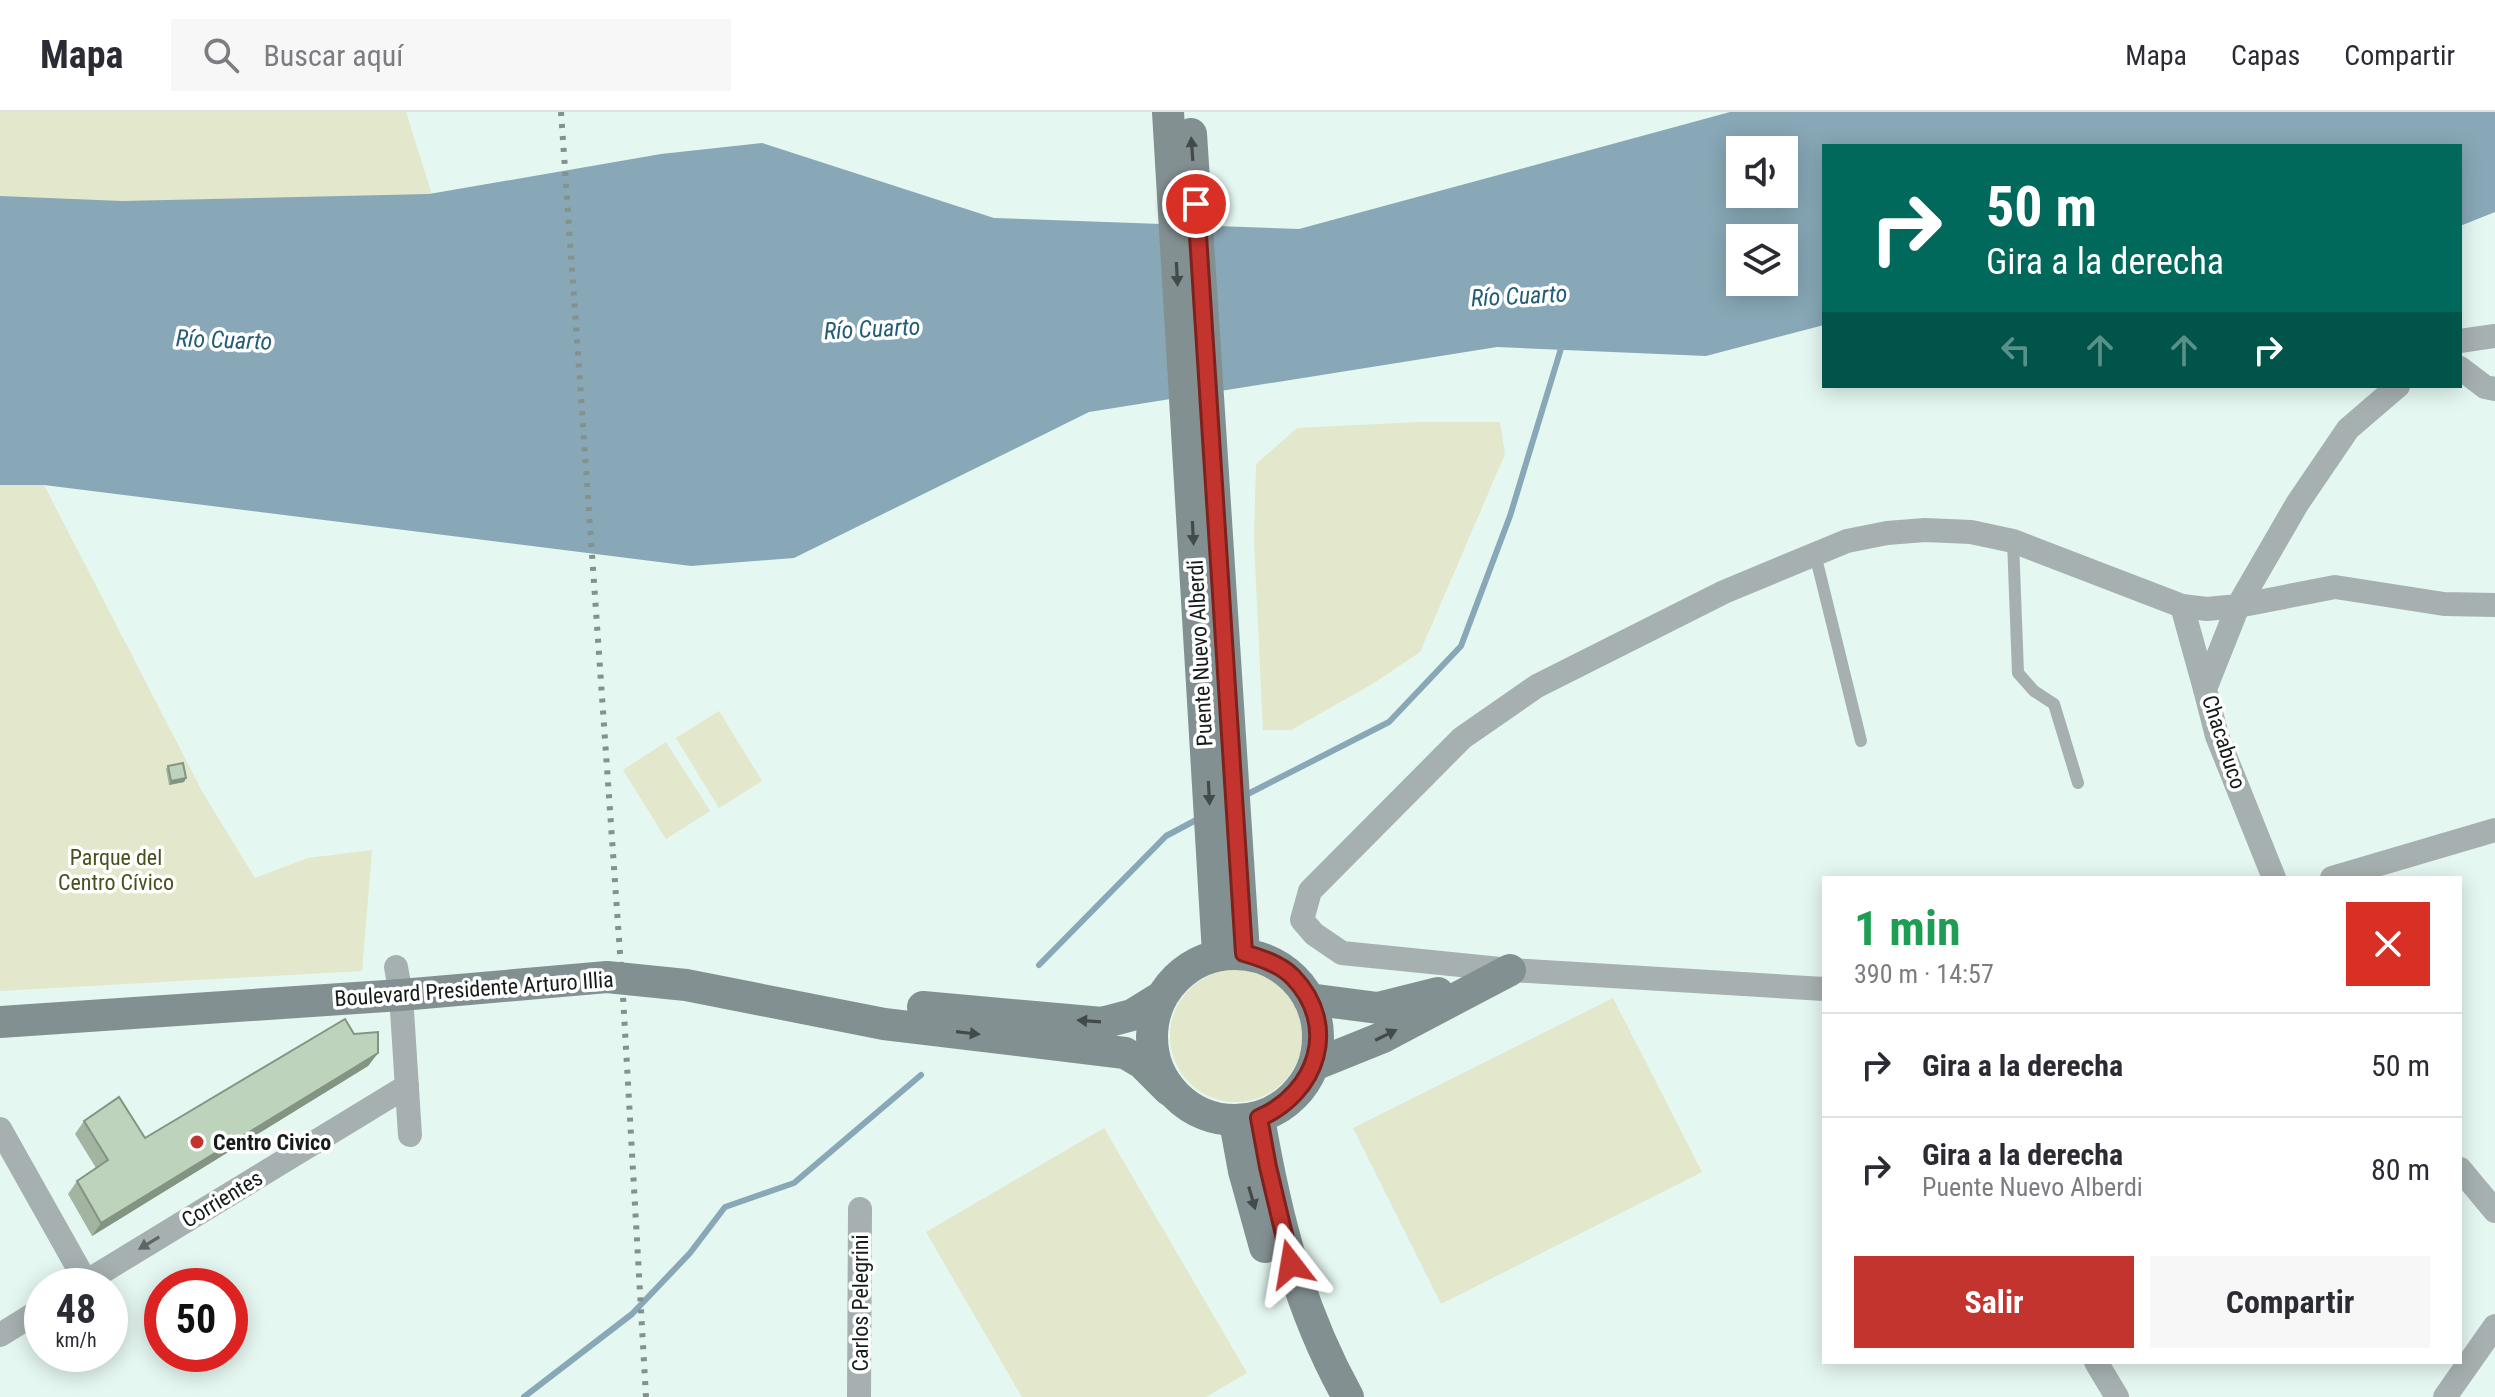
<!DOCTYPE html>
<html lang="es">
<meta charset="utf-8">
<style>
:root{--surface:#fff;--page:#f7f7f7;--text:#2b2b33;--muted:#7c7c81;--line:#e1e1e2;--accent:#c2342d}
body{margin:0;font-family:"Roboto Condensed",sans-serif;background:var(--page);color:var(--text);height:100vh;display:flex;flex-direction:column;font-size:30px;white-space:nowrap}
*{box-sizing:border-box;margin:0}
p{font-size:26px;color:var(--muted)}
.icon{flex:none;width:44px;height:44px;fill:none;stroke:currentColor;stroke-width:2;stroke-linecap:round;stroke-linejoin:round}
.map{position:relative;flex:1;overflow:hidden}
.drawer{position:absolute;left:1822px;top:764px;width:640px;height:488px;display:flex;flex-direction:column;background:var(--surface);border-radius:0px;box-shadow:0 4px 20px #0003}
.drawer>*{flex:none}
.hud{position:absolute;left:1822px;top:32px;width:640px;height:244px;border-radius:0px;box-shadow:0 4px 20px #0003;background:#00695c;color:#fff;overflow:hidden}
.fabs{position:absolute;left:1726px;top:24px;display:grid;gap:16px}
.fabs a{display:grid;place-items:center;width:72px;height:72px;border-radius:0px;background:var(--surface);box-shadow:0 4px 20px #0003;font-size:40px}
.speed{position:absolute;left:24px;top:1156px;display:flex;gap:16px;font-size:40px;font-weight:700;text-align:center}
.speed>*{display:grid;place-content:center;width:104px;height:104px;border-radius:50%;background:var(--surface);box-shadow:0 4px 20px #0003;line-height:1}
.speed small{font-size:20px;font-weight:400}
.speed .limit{border:12px solid #d22;background:#fff;color:#111}
.pin{position:absolute;display:grid;place-items:center;width:68px;height:68px;color:#fff;margin:-34px;border:4px solid #fff;border-radius:50%;box-shadow:0 2px 8px #0007}
.me{position:absolute;width:88px;margin:-44px;rotate:346deg;stroke-linejoin:round;filter:drop-shadow(0 0 6px #0008)}
.turn{display:flex;align-items:center;gap:28px;height:168px;padding:0 32px;font-size:36px}
.turn .icon{width:104px;height:104px;stroke-width:2.5}
.turn b{display:block;font-size:56px;line-height:68px}
.lanes{display:flex;align-items:center;height:76px;padding:0 32px;background:#0003;justify-content:center;gap:40px;direction:ltr}
.lanes .off{opacity:.35}
.round{display:grid;place-items:center;flex:none;width:84px;height:84px;border-radius:0px;background:var(--page)}
.overview{display:flex;align-items:center;justify-content:space-between;height:136px;padding:0 32px}
h1{font-size:48px;font-weight:700;line-height:60px;color:#1e9e55}
.button{display:flex;gap:16px;margin-top:auto;padding:16px 32px}
.button a{flex:1;height:92px;border-radius:0px;background:var(--accent);color:#fff;font-size:32px;font-weight:700;line-height:92px;text-align:center}
.button a+a{background:var(--page);color:var(--text)}
ul{padding:0;list-style:none}
li{display:flex;align-items:center;gap:24px;height:104px;padding:0 32px;border-top:2px solid var(--line)}
li div{flex:1}
li b{display:block;font-size:30px}
li em{font-style:normal}
header{display:flex;align-items:center;gap:48px;box-sizing:border-box;height:112px;padding:0 40px;background:var(--surface);border-bottom:2px solid var(--line)}
header strong{font-size:38px}
nav{display:flex;gap:44px;margin-inline-start:auto;font-size:28px}
.search{width:560px;height:72px;background:var(--page);display:flex;align-items:center;gap:20px;box-sizing:border-box;padding:0 28px;border-radius:0px;color:var(--muted);font-size:30px}
.map>svg:first-child{display:block}
.green{fill:#e3e7cb}
.water{fill:#88a8b7;fill-rule:evenodd}
.lines{fill:none;stroke-linecap:round;stroke-linejoin:round}
.stream{stroke:#88a8b7;stroke-width:6}
.lane{stroke:#a7b0b0;stroke-width:12}
.street{stroke:#a7b0b0;stroke-width:24}
.secondary{stroke:#839091;stroke-width:32}
.rail{stroke:#84918d;stroke-width:6;stroke-dasharray:4 8;stroke-linecap:butt}
.wall{fill:#a3b5a1}
.shaded-wall{fill:#849483}
.building{fill:#bdd3bb;stroke:#849483;stroke-width:2}
.oneway{fill:#424a4a}
.oneway2{fill:#5e6665}
.route-casing{stroke:#7e221d;stroke-width:20}
.route{stroke:#c2342d;stroke-width:14}
.poi-dot{fill:#c2342d;stroke:#fff;stroke-width:3}
.labels{text-anchor:middle;dominant-baseline:central;stroke-width:7;stroke-linejoin:round;paint-order:stroke}
.street-label{font-size:22px;fill:#161c1a;stroke:#fff}
.park-label{font-size:22px;fill:#4a4f1d;stroke:#fff}
.poi-label{font-size:22px;font-weight:bold;fill:#161c1a;stroke:#fff;text-anchor:start}
.water-label{font-size:24px;font-style:italic;fill:#235d75;stroke:#fff}
</style>
<header>
<strong>Mapa</strong>
<div class="search"><svg class="icon" aria-label="search" viewBox="0 0 24 24"><circle cx="10" cy="10" r="6"/><path d="M15 15l6 6"/></svg>Buscar aquí</div>
<nav><a>Mapa</a><a>Capas</a><a>Compartir</a></nav>
</header>
<div class="map">
<svg width="2495" height="1285" viewBox="0 0 2495 1285">
<rect width="100%" height="100%" fill="#e4f7f0"/>
<!-- green -->
<g class="green">
<polygon points="0,0 406,0 432,83 125,90 0,85"/>
<polygon points="1419,310 1500,310 1505,342 1420,540 1374,571 1291,618 1263,618 1254,428 1256,352 1297,316"/>
<polygon points="0,373 44,373 203,681 255,766 308,746 372,738 362,859 0,879"/>
<polygon points="719,599 762,669 719,696 676,626"/>
<polygon points="666,630 710,699 666,727 623,658"/>
<circle cx="1236" cy="924" r="66"/>
<polygon points="1613,886 1702,1060 1441,1192 1353,1016"/>
<polygon points="1104,1016 1247,1261 1206,1285 1022,1285 926,1120"/>
</g>
<!-- water -->
<path class="water" d="M1730,0H2495V100L2460,114V34H1824V213L1706,244L1497,235L1089,300L794,446L691,454L44,373H0V84L122,89L429,82L661,42L762,31L994,106L1299,117ZM1740,38H1784V82H1740ZM1740,126H1784V170H1740Z"/>
<g class="lines">
<!-- stream -->
<g class="stream">
<polyline points="1244,684 1389,610 1461,534 1510,404 1563,230"/>
<polyline points="1039,853 1166,724 1198,707"/>
<polyline points="524,1285 632,1202 690,1141 725,1095 794,1071 921,963"/>
</g>
<!-- lane -->
<g class="lane">
<polyline points="2013,429 2018,561 2034,579 2054,592 2078,671"/>
<polyline points="1815,442 1861,629"/>
</g>
<!-- street -->
<g class="street">
<polyline points="2460,229 2495,224"/>
<polyline points="2460,256 2485,275 2495,277"/>
<polyline points="2182,494 2205,577"/>
<polyline points="2274,766 2217,624 2205,577 2238,494 2335,475 2444,492 2495,493"/>
<polyline points="2332,766 2495,718"/>
<polyline points="396,855 401,883 410,1023"/>
<polyline points="1824,877 1510,858 1342,841 1314,822 1302,808 1310,779 1462,626 1537,574 1724,480 1847,429 1887,421 1925,418 1971,420 2013,429 2182,494 2207,497 2238,494 2297,392 2348,317 2398,274"/>
<polyline points="0,1017 86,1170"/>
<polyline points="2460,1057 2495,1099"/>
<polyline points="79,1174 407,974"/>
<polyline points="0,1223 42,1197"/>
<polyline points="2096,1250 2117,1285"/>
<polyline points="859,1285 860,1097"/>
<polyline points="2445,1285 2495,1214"/>
</g>
<!-- secondary -->
<g class="secondary">
<polyline points="1168,0 1218,842"/>
<polyline points="1191,22 1244,841"/>
<circle cx="1235" cy="925" r="83"/>
<polyline points="1309,887 1378,896 1438,881"/>
<polyline points="923,895 1102,911 1132,903 1161,885"/>
<polyline points="0,910 401,883 607,865 686,873 884,912 1125,941 1142,951 1169,978"/>
<polyline points="1314,953 1381,926 1510,858"/>
<path d="M1259,1006C1276,1105 1299,1197 1348,1285"/>
<polyline points="1235,1010 1244,1059 1265,1135"/>
</g>
<!-- rail -->
<polyline class="rail" points="561,0 623,884 646,1285"/>
</g>
<!-- wall -->
<g class="wall">
<polygon points="168,654 186,666 184,670 169,673 166,657"/>
<polygon points="354,922 378,941 368,954 92,1124 68,1082 77,1069 96,1056 75,1022 84,1009 145,1026"/>
</g>
<!-- shaded-wall -->
<g class="shaded-wall">
<polygon points="186,666 184,670 169,673 171,669"/>
<polygon points="378,941 368,954 92,1124 101,1111"/>
</g>
<!-- building -->
<g class="building">
<polygon points="183,651 186,666 171,669 168,654"/>
<polygon points="345,907 354,922 378,920 378,941 101,1111 77,1069 108,1048 84,1009 119,985 145,1026"/>
</g>
<!-- one-way arrows -->
<defs><path id="oneway-solid" d="M-6-.8H1V-3.2L6.5 0L1 3.2V.8H-6Z" transform="scale(2)"/></defs>
<g class="oneway">
<use href="#oneway-solid" transform="translate(1192 37) rotate(-94)"/>
<use href="#oneway-solid" transform="translate(1177 162) rotate(87)"/>
<use href="#oneway-solid" transform="translate(1193 421) rotate(87)"/>
<use href="#oneway-solid" transform="translate(1209 681) rotate(87)"/>
<use href="#oneway-solid" transform="translate(1089 909) rotate(-176)"/>
<use href="#oneway-solid" transform="translate(968 921) rotate(7)"/>
<use href="#oneway-solid" transform="translate(1386 923) rotate(-26)"/>
<use href="#oneway-solid" transform="translate(1252 1086) rotate(74)"/>
</g>
<use class="oneway2" href="#oneway-solid" transform="translate(149 1131) rotate(149)"/>
<g class="lines">
<!-- route casing -->
<g class="route-casing">
<path id="route" d="M1196,92L1244,841C1261,846 1280,852 1293,865C1340,914 1317,981 1259,1006L1268,1055L1291,1152"/>
</g>
<!-- route -->
<use href="#route" class="route"/>
</g>
<!-- markers -->
<circle class="poi-dot" cx="197" cy="1030" r="8"/>
<g class="labels">
<!-- street labels -->
<g class="street-label">
<text transform="translate(1200 541) rotate(-93)">Puente Nuevo Alberdi</text>
<text transform="translate(2224 630) rotate(72)">Chacabuco</text>
<text transform="translate(474 877) rotate(-4)">Boulevard Presidente Arturo Illia</text>
<text transform="translate(222 1087) rotate(-31)">Corrientes</text>
<text transform="translate(860 1191) rotate(-90)">Carlos Pelegrini</text>
</g>
<!-- park labels -->
<g class="park-label">
<text x="116" y="745">Parque del<tspan x="116" dy="25">Centro Cívico</tspan></text>
</g>
<!-- poi labels -->
<g class="poi-label">
<text x="213" y="1030">Centro Civico</text>
</g>
<!-- water labels -->
<g class="water-label">
<text transform="translate(1519 184) rotate(-3)">Río Cuarto</text>
<text transform="translate(872 217) rotate(-3)">Río Cuarto</text>
<text transform="translate(224 228) rotate(2)">Río Cuarto</text>
</g>
</g>
</svg>
<div class="fabs">
<a><svg class="icon" aria-label="sound" viewBox="0 0 24 24"><path d="M4 9h4l5-4v14l-5-4H4zM17 9q2 3 0 6"/></svg></a>
<a><svg class="icon" aria-label="layers" viewBox="0 0 24 24"><path d="M12 4l9 5-9 5-9-5zM3 14l9 5 9-5"/></svg></a>
</div>
<div class="speed"><div>48<small>km/h</small></div><div class="limit">50</div></div>
<div class="pin" style="left:1196px;top:92px;background:#d93025"><svg class="icon" aria-label="arrive" viewBox="0 0 24 24"><path d="M6 21V4h12l-3 4 3 4H6"/></svg></div>
<svg class="me" style="left:1291px;top:1152px" viewBox="-20 -20 40 40"><path d="M0-17L14 15 0 8-14 15z" fill="#c2342d" stroke="#fff" stroke-width="4"/></svg>
<div class="hud">
<div class="turn"><svg class="icon" aria-label="right" viewBox="0 0 24 24"><path d="M7 20v-9h11M14 6l5 5-5 5"/></svg><div><b>50 m</b>Gira a la derecha</div></div>
<div class="lanes"><svg class="icon off" aria-label="left" viewBox="0 0 24 24"><path d="M17 20v-9H6M10 6l-5 5 5 5"/></svg><svg class="icon off" aria-label="ahead" viewBox="0 0 24 24"><path d="M12 20V5M6 11l6-6 6 6"/></svg><svg class="icon off" aria-label="ahead" viewBox="0 0 24 24"><path d="M12 20V5M6 11l6-6 6 6"/></svg><svg class="icon" aria-label="right" viewBox="0 0 24 24"><path d="M7 20v-9h11M14 6l5 5-5 5"/></svg></div>
</div>
<section class="drawer">
<div class="overview"><div><h1>1 min</h1><p>390 m · 14:57</p></div><a class="round" style="background:#d93025;color:#fff"><svg class="icon" aria-label="close" viewBox="0 0 24 24"><path d="M6 6l12 12M18 6L6 18"/></svg></a></div>
<ul>
<li><svg class="icon" aria-label="right" viewBox="0 0 24 24"><path d="M7 20v-9h11M14 6l5 5-5 5"/></svg><div><b>Gira a la derecha</b></div><em>50 m</em></li>
<li><svg class="icon" aria-label="right" viewBox="0 0 24 24"><path d="M7 20v-9h11M14 6l5 5-5 5"/></svg><div><b>Gira a la derecha</b><p>Puente Nuevo Alberdi</p></div><em>80 m</em></li>
</ul>
<div class="button"><a>Salir</a><a>Compartir</a></div>
</section>
</div>
